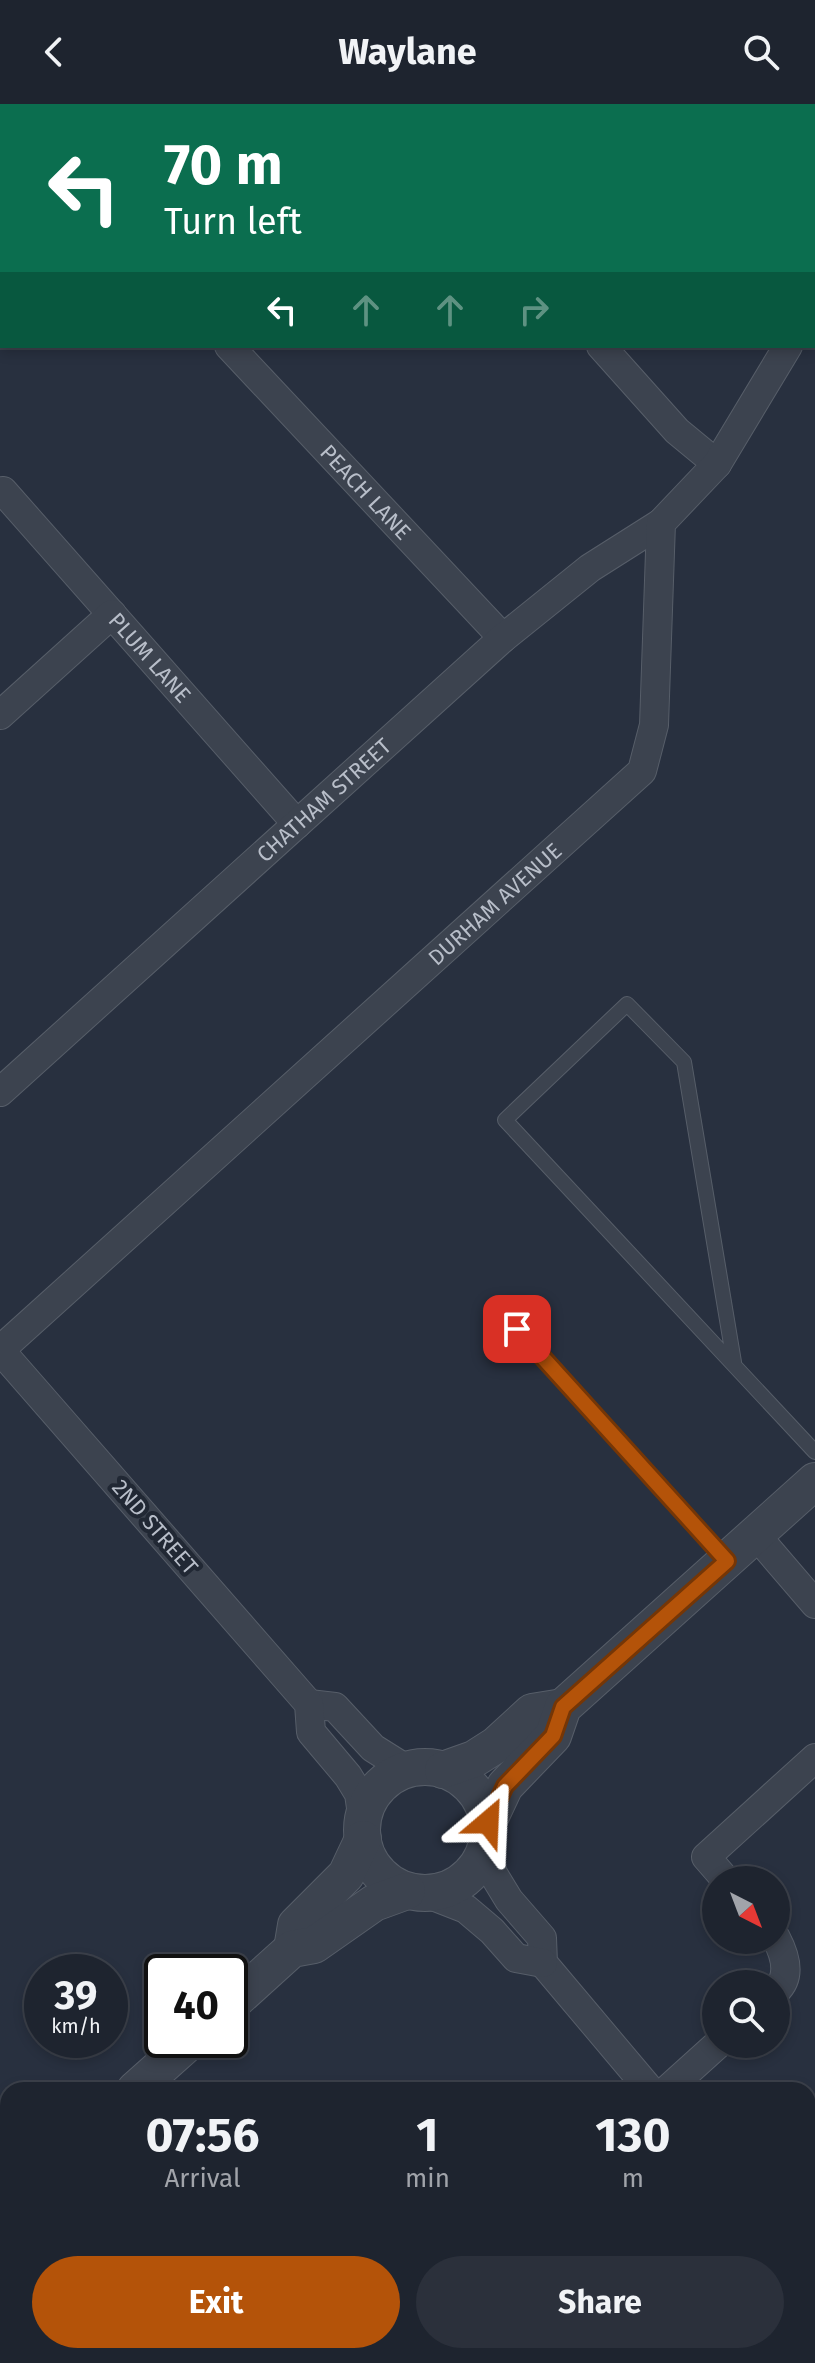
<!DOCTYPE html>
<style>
:root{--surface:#1e242f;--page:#2b303b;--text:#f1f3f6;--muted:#a1a4aa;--line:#3c414b;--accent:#b45309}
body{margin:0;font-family:"Fira Sans",sans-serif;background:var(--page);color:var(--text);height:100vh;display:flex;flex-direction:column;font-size:30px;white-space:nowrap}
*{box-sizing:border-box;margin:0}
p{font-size:26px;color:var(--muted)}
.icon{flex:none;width:44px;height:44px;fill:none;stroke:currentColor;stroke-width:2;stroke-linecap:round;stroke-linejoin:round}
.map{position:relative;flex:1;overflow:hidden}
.panel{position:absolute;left:0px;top:1978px;width:816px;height:282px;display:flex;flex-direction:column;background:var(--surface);border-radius:24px 24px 0 0;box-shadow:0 4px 12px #0003,0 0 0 2px var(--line)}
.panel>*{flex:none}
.hud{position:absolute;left:0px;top:0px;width:816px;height:244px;box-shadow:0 4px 12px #0003,0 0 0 2px var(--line);background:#0b6e4f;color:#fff;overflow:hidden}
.needle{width:52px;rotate:138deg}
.fabs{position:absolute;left:702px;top:1762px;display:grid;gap:16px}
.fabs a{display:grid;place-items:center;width:88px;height:88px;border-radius:50%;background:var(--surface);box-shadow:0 4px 12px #0003,0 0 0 2px var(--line);font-size:40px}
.speed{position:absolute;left:24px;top:1850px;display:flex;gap:16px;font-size:40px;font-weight:700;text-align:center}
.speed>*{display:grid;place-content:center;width:104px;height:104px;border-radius:50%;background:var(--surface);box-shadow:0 4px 12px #0003,0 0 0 2px var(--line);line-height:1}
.speed small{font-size:20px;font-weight:400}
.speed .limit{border:4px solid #111;border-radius:12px;background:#fff;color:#111}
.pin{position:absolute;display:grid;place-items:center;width:68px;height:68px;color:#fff;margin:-34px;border-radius:16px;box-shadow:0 4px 12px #0006}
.me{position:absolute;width:88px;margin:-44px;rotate:26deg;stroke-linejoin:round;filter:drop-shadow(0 0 6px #0008)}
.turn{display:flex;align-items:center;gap:28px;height:168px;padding:0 32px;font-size:36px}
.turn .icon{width:104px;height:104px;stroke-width:2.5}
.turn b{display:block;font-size:56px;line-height:68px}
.lanes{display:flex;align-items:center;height:76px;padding:0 32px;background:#0003;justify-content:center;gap:40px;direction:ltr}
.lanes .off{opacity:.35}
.eta{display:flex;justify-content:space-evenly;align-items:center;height:136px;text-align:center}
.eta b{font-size:48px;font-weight:700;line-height:56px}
.primary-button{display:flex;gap:16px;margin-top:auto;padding:16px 32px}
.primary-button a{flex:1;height:92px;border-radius:48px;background:var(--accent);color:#fff;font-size:32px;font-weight:700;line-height:92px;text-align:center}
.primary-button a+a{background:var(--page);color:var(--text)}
header{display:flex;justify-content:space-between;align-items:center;height:104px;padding:0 32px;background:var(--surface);font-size:36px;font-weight:700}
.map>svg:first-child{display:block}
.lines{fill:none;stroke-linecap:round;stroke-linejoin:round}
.service-casing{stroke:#575e69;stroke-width:16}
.minor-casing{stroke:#575e69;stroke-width:30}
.tertiary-casing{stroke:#575e69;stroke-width:38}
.service{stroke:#3c434f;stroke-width:14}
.minor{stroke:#3c434f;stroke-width:28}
.tertiary{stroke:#3c434f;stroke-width:36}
.route-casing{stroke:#753606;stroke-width:20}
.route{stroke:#b45309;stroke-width:14}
.labels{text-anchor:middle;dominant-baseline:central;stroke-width:8;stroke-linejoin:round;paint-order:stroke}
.street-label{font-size:22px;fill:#b8bec9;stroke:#212834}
</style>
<header><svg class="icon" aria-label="back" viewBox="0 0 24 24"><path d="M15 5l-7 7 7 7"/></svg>Waylane<svg class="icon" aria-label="search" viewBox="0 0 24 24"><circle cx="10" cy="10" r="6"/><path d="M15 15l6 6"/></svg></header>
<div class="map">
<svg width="815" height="2259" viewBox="0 0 815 2259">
<rect width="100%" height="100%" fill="#28303f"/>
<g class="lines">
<!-- service casing -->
<g class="service-casing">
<g id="service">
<polyline points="497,1203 726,1457"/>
<polyline points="734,1258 684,958 627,900 505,1016 815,1348"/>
</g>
</g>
<!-- minor casing -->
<g class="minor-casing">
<g id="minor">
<polyline points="383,0 385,2"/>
<polyline points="748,0 750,2"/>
<polyline points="814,72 815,73"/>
<polyline points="814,198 815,197"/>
<path id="s1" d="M229,242L503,534"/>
<polyline points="601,242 677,327 717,360"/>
<path id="s2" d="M3,387L297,720"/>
<polyline points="0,611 112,510"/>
<path id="s3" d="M0,988L503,534L590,464L661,419"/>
<polyline points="755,1430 815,1500"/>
<polyline points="309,1600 335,1603 373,1644 408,1666"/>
<path id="s4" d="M363,1717L359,1690L348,1672L311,1628L309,1600L0,1246L642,667L654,621L661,419L717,360L788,242"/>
<polyline points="488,1735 492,1768 509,1796 542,1834 543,1859 650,1986"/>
<polyline points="726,1776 706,1753 815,1654"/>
<polyline points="425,1789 466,1805 492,1827 516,1854 543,1859"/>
<path d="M776,1834C785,1851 792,1872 776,1887"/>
<polyline points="667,1986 718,1940"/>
<polyline points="808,2166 815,2174"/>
</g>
</g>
<!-- tertiary casing -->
<g class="tertiary-casing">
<g id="tertiary">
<circle cx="425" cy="1726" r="63"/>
<polyline points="443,1666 474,1655 496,1641 532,1608 563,1603"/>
<polyline points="488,1718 505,1682 553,1632 563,1603 815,1377"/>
<polyline points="292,1845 296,1821 346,1771 363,1735"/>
<polyline points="230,1901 292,1845 314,1841 374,1799 407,1787"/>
<polyline points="135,1986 191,1936"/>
<polyline points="0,2105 8,2098"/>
</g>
</g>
<!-- service -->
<use href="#service" class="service"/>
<!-- minor -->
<use href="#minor" class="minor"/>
<!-- tertiary -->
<use href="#tertiary" class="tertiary"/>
</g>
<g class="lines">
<!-- route casing -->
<g class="route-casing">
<polyline id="route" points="488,1718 505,1682 553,1632 563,1603 727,1457 517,1225"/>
</g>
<!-- route -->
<use href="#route" class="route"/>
</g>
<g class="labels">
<!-- street labels -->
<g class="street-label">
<text stroke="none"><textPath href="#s1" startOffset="200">PEACH LANE</textPath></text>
<text stroke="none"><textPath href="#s2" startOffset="222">PLUM LANE</textPath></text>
<text stroke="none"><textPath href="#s3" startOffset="436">CHATHAM STREET</textPath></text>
<text stroke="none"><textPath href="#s4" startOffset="1270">DURHAM AVENUE</textPath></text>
<text transform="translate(155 1423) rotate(49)">2ND STREET</text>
</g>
</g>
</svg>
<div class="fabs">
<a><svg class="needle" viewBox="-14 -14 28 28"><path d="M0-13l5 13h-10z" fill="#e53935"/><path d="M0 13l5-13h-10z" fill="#a1a4aa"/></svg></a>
<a><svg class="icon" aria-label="search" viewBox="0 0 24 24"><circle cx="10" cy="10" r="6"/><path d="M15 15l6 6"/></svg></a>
</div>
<div class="speed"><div>39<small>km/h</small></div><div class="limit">40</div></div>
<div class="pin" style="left:517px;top:1225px;background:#d93025"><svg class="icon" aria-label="arrive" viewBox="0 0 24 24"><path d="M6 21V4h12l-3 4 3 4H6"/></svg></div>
<svg class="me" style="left:488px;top:1718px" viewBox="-20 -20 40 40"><path d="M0-17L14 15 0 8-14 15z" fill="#b45309" stroke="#fff" stroke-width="4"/></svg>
<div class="hud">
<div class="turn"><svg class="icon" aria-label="left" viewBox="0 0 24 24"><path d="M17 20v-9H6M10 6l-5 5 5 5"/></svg><div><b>70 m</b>Turn left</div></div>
<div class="lanes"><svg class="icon" aria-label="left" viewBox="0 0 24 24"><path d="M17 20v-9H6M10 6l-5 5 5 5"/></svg><svg class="icon off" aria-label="ahead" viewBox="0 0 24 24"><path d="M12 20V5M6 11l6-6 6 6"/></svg><svg class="icon off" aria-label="ahead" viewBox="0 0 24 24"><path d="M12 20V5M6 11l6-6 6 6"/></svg><svg class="icon off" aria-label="right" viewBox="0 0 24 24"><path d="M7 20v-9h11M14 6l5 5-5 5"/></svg></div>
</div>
<section class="panel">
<div class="eta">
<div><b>07:56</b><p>Arrival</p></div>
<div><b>1</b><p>min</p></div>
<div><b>130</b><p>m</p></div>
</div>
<div class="primary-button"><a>Exit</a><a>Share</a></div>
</section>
</div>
